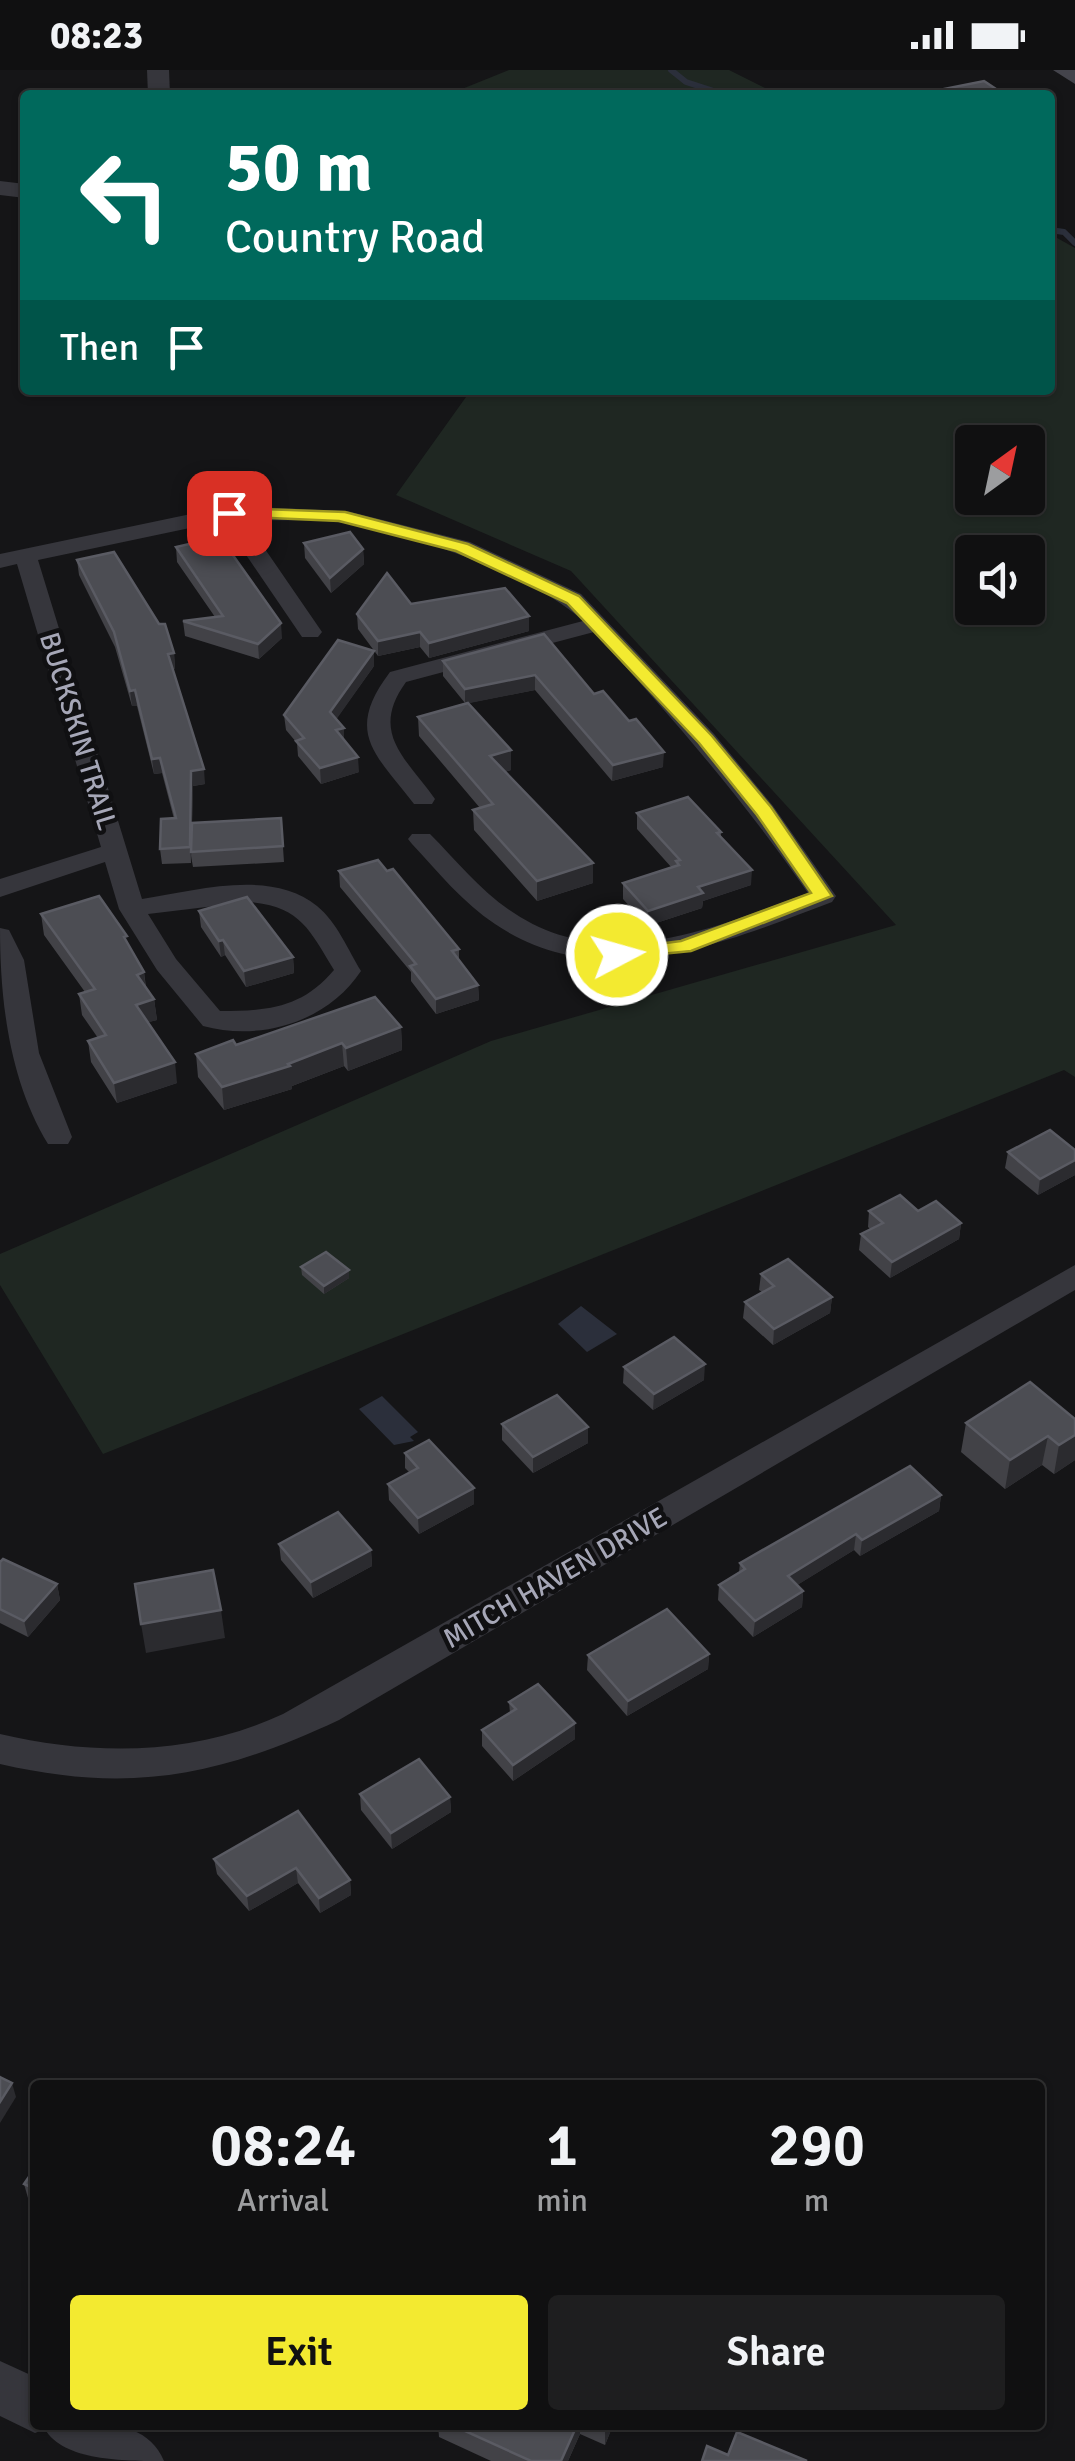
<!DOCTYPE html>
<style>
:root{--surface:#101011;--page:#1e1e1f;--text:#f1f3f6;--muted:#9c9d9f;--line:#303031;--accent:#f3ea30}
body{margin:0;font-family:Signika,sans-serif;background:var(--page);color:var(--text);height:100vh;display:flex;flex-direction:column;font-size:38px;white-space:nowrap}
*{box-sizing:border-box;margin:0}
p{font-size:32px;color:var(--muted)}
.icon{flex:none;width:55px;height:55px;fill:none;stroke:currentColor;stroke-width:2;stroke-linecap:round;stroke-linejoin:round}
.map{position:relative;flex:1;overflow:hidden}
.details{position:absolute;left:30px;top:2010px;width:1015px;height:350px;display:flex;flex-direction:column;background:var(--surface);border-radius:10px;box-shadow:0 2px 8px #0004,0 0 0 2px var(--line)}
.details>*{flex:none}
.top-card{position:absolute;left:20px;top:20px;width:1035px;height:305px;border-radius:10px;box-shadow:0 2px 8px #0004,0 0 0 2px var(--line);background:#00695c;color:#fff;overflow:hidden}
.needle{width:65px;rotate:33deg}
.tools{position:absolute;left:955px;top:355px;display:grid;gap:20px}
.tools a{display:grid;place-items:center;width:90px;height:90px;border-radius:10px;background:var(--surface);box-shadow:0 2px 8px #0004,0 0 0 2px var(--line);font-size:50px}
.pin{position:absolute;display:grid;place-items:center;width:85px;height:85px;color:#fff;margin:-42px;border-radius:20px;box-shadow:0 5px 15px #0006}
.me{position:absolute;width:110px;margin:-55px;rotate:84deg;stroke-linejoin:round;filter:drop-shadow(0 0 8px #0008)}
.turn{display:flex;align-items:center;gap:35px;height:210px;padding:0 40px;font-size:45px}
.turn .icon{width:130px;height:130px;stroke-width:2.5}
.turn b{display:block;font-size:70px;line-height:85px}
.then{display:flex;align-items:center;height:95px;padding:0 40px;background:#0003;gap:20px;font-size:38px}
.eta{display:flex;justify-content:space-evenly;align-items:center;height:170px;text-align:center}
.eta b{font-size:60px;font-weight:600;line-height:70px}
.action{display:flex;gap:20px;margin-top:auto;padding:20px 40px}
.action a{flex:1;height:115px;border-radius:10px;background:var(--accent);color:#111;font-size:40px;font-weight:600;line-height:115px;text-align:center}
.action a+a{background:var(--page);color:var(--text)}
.status{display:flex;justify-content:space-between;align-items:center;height:70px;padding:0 50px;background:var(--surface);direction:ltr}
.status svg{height:28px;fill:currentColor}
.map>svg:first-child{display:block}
.green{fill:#1f2722;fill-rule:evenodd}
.water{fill:#2b2f3b}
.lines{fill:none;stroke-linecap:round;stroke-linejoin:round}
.stream{stroke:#2b2f3b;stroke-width:6}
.minor{fill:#36363c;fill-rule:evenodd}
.tertiary{fill:#36363c;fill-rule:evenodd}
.secondary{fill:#44444c;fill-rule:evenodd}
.wall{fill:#424247}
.shaded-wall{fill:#2b2b2f}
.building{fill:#4c4d53;stroke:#5a5b63;stroke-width:2.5}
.route{fill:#f3ea30;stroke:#9e981f;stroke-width:2.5}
.labels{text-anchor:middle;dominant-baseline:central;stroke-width:9;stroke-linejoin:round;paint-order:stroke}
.street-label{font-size:28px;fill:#a6a7b7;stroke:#101012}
</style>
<div class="status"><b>08:23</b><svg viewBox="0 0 49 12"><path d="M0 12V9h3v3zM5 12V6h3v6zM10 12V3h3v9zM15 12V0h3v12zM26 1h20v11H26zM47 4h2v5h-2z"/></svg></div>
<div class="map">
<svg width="1075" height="2391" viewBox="0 0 1075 2391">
<rect width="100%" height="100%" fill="#151517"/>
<!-- green -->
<g class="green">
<polygon points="509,0 729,0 779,25 447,25"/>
<path d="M1050,164L1075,178V1007L1064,1000L103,1384L0,1215V1184L491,971L896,855L571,501L396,425L471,320H1050ZM972,372H1028V428H972ZM972,482H1028V538H972Z"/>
</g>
<!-- water -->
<g class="water">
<polygon points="581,1236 617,1264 587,1282 558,1254"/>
<polygon points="382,1326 418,1362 410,1367 414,1371 394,1375 359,1339"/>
</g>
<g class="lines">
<!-- stream -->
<g class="stream">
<polyline points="671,0 686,12 726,25"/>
<polyline points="1050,160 1064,162 1075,173"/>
</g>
<!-- minor -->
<g class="minor">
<path d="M229,436L347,441L470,472L581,524L714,664L773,736L836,826L832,832C726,872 601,926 495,854C463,833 438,802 412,774L408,769L412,764H430C457,791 481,822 514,843C607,905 714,858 808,823C743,729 671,646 594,562L406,612C369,663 406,688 435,729L432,734H414C375,683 344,663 390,602L583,551C535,505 403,460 337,452C306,449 275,451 245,450L322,562L318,567H302L223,451L38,490L142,829C195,821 271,798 317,836C337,852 348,880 361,901C328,951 262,972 203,956L157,900L119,839L105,792L0,827V809L101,777L17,494L0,498V484ZM248,832C300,836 309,859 334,900C302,938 268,941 220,941L176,889L148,844Z"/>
<path d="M0,858L9,860L24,890L39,983L72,1067L68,1074H48C9,1010 0,930 0,858Z"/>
<path d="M1075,1195V1220L339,1650C219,1706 131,1724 0,1694V1664C95,1686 193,1686 283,1644Z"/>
</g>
<!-- tertiary -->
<g class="tertiary">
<polygon points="147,0 169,0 170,25 148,25"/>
<polygon points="0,111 25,114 25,128 0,125"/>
<path d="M0,2291L35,2307V2355C80,2355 144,2342 164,2391C124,2391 63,2391 45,2359L35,2363L0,2346Z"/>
</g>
<!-- secondary -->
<polygon class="secondary" points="1053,0 1075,0 1075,14"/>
</g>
<!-- wall -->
<g class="wall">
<polygon points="304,473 363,479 364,494 331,523 305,488"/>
<polygon points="176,477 282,568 259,589 185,566 183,551 215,547 177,492"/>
<polygon points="77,490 174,583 175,599 173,599 205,714 193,716 192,753 281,748 284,792 193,797 191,786 191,793 162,794 160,779 174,749 162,703 154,704 137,636 132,636 115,577 79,505"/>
<polygon points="411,534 529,561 429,588 420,577 378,586 358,559 357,544"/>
<polygon points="544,564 594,624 663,697 612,711 535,620 468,633 511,700 505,702 593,793 593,813 537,831 474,760 473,740 480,738 419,666 418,647 465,633 443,606 443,591"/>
<polygon points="374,596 336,649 344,658 344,670 359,702 321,714 298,686 297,673 286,660 284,645"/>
<polygon points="637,743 721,762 721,767 751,815 703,831 702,838 647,856 623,829 623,813 672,798 637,759"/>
<polygon points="339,801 459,879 459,891 478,915 479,930 436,944 411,911 411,902 340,817"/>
<polygon points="199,841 293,887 294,903 246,917 225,885 221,887 201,857"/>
<polygon points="41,844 128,875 144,902 146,917 154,929 157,950 148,952 177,1013 117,1033 91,992 88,971 98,968 82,945 79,924 85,922 44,865"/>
<polygon points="401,957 402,980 348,1001 344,996 292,1016 292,1019 224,1040 198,1007 196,984 236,975"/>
<polygon points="1075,1080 1075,1105 1038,1125 1005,1098 1008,1082"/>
<polygon points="869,1141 918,1141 961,1153 959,1169 890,1208 859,1180 861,1164 871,1160 868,1157"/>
<polygon points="301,1197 349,1200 349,1208 324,1224 302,1205"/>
<polygon points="761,1204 832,1227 830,1243 773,1275 743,1248 745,1232 762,1222 759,1220"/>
<polygon points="624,1297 704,1310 653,1340 623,1313"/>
<polygon points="1075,1349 1075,1390 1054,1404 1042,1395 1005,1419 961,1382 966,1353"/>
<polygon points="502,1354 588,1357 588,1373 533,1403 502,1370"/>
<polygon points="405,1383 474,1418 474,1434 419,1464 389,1430 388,1414 409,1402 405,1398"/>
<polygon points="941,1425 939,1441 860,1486 854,1480 797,1515 803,1521 802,1537 753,1567 718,1530 719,1515 739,1502 740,1493"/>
<polygon points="279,1474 371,1480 372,1496 313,1528 281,1490"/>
<polygon points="0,1492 57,1514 60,1530 28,1567 0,1553"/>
<polygon points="709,1584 708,1599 627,1646 587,1600 588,1585"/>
<polygon points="509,1632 575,1653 575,1669 513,1711 482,1676 482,1660 510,1643"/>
<polygon points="360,1724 450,1727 451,1742 392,1779 361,1740"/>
<polygon points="298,1741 350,1810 351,1825 320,1843 298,1813 249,1841 217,1804 214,1789"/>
<polygon points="35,2098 35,2131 28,2128 24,2114"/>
<polygon points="438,2355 613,2355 605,2375 580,2364 568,2391 491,2391 439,2367"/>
</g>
<!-- shaded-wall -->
<g class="shaded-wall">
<polygon points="363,479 364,494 331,523 330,508"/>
<polygon points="529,546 529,561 429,588 429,573"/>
<polygon points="281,553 282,568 259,589 258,574"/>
<polygon points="420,562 420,577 378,586 378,571"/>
<polygon points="374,581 374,596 331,657 330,642"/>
<polygon points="174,583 175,599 170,600 168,584"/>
<polygon points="535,605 535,620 465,634 465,619"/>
<polygon points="135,620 137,636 132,636 130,621"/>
<polygon points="344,658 344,673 336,660"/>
<polygon points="511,680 511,700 491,706 490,686"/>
<polygon points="664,682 663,697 612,711 613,695"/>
<polygon points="358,687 359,702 321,714 320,698"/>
<polygon points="160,688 162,703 154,704 152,689"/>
<polygon points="204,699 205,714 193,716 191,793 190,777 191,701"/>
<polygon points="593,793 593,813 537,831 537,811"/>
<polygon points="752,800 751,815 703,831 702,838 647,856 648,841 698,817"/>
<polygon points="223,870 225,885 221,887 219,871"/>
<polygon points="293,887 294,903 246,917 244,901"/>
<polygon points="144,902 146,923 137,905"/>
<polygon points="478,915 479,930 436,944 436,929"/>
<polygon points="154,929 157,950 139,955 136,935"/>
<polygon points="401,957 402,980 348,1001 346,978"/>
<polygon points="342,973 344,996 292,1016 292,1019 224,1040 222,1017"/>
<polygon points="175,992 177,1013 117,1033 114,1013"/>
<polygon points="1075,1090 1075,1105 1038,1125 1040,1109"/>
<polygon points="961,1153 959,1169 890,1208 892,1192"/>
<polygon points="349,1200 349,1208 324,1224 324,1216"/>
<polygon points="832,1227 830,1243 773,1275 774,1259"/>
<polygon points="705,1294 704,1310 653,1340 654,1324"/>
<polygon points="588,1357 588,1373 533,1403 533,1387"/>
<polygon points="1075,1365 1075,1390 1054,1404 1059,1375"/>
<polygon points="1048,1366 1042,1395 1005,1419 1010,1390"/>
<polygon points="474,1418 474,1434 419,1464 418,1448"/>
<polygon points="941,1425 939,1441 860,1486 862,1470"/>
<polygon points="856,1464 854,1480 786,1522 788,1506"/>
<polygon points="371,1480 372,1496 313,1528 311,1512"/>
<polygon points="57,1514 60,1530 28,1567 24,1551"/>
<polygon points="803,1521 802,1537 753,1567 755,1551"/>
<polygon points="221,1540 225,1568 146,1583 141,1554"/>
<polygon points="709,1584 708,1599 627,1646 628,1631"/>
<polygon points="575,1653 575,1669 513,1711 513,1695"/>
<polygon points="450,1727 451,1742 392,1779 391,1763"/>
<polygon points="296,1798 298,1813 249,1841 247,1826"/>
<polygon points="350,1810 351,1825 320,1843 319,1828"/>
<polygon points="12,2013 16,2027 0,2053 0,2032"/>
<polygon points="577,2355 580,2355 580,2364 568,2391 561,2391"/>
<polygon points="606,2355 613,2355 605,2375 605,2357"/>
</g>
<!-- building -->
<g class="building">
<polygon points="984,11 1005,25 914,25"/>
<polygon points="350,462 363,479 330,508 304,473"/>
<polygon points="220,467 281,553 258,574 183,551 223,546 176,477"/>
<polygon points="114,482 159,554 165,554 174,583 168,584 204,699 191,701 190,777 160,779 161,749 176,748 160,688 152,689 135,620 130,621 114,562 77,490"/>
<polygon points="387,503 411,534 505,518 529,546 429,573 420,562 378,571 357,544"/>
<polygon points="544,564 594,624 603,621 629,651 636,649 664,682 613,695 535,605 465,619 443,591"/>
<polygon points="338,570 374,581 330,642 344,658 336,660 358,687 320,698 296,671 304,668 284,645"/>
<polygon points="468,633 511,680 490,686 593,793 537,811 473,740 493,734 418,647"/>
<polygon points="688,727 721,762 717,763 752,800 698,817 703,823 648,841 623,813 679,795 676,791 680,790 637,743"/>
<polygon points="281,748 283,776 191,782 192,753"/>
<polygon points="378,790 387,801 393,799 459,879 452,881 478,915 436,929 410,896 416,894 339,801"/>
<polygon points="99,826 127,866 124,867 144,902 137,905 154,929 136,935 175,992 114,1013 88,971 106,965 79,924 95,919 41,844"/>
<polygon points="247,827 293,887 244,901 223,870 219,871 199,841"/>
<polygon points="375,927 401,957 346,978 342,973 288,994 290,996 222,1017 196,984 233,970 236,975"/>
<polygon points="1050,1060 1075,1080 1075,1090 1040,1109 1008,1082"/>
<polygon points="900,1125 918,1141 936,1131 961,1153 892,1192 861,1164 883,1153 869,1141"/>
<polygon points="326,1182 349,1200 324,1216 301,1197"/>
<polygon points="788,1189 832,1227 774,1259 745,1232 774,1216 761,1204"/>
<polygon points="674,1267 705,1294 654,1324 624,1297"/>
<polygon points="1030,1312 1075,1349 1075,1365 1059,1375 1048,1366 1010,1390 966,1353"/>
<polygon points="557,1325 588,1357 533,1387 502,1354"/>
<polygon points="429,1370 474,1418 418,1448 388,1414 418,1398 405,1383"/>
<polygon points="910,1396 941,1425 862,1470 856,1464 788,1506 803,1521 755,1551 719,1515 745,1499 740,1493"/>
<polygon points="338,1442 371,1480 311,1512 279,1474"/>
<polygon points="3,1489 57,1514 24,1551 0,1539 0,1492"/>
<polygon points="213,1500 221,1540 141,1554 135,1514"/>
<polygon points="667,1539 709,1584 628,1631 588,1585"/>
<polygon points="538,1614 575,1653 513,1695 482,1660 516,1639 509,1632"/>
<polygon points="419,1689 450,1727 391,1763 360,1724"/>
<polygon points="298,1741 350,1810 319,1828 296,1798 247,1826 214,1789"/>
<polygon points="0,2007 12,2013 0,2032"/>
<polygon points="35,2098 35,2119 24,2114"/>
<polygon points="452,2355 577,2355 561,2391 531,2391"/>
<polygon points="737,2362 807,2391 702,2391 707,2376 728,2385"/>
</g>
<!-- route -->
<polygon class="route" points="229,438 345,442 468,474 579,526 712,666 771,737 832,826 691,881 610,889 610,880 681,871 811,823 757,745 699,673 567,533 456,481 339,451 223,446 223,440"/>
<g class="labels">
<!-- street labels -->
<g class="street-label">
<text transform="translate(78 661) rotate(73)">BUCKSKIN TRAIL</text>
<text transform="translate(555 1508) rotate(-30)">MITCH HAVEN DRIVE</text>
</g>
</g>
</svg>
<div class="tools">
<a><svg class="needle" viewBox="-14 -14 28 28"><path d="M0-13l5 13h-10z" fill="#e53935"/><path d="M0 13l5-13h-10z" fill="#9c9d9f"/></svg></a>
<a><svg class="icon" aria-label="sound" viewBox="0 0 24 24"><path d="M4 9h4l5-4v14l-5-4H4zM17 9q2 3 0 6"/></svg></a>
</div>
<div class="pin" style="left:229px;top:443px;background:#d93025"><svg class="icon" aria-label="arrive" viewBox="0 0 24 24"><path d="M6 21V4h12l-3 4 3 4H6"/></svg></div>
<svg class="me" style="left:617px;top:885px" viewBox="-20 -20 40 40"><circle r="17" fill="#f3ea30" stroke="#fff" stroke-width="3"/><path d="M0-11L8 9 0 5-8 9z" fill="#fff"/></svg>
<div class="top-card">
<div class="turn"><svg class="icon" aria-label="left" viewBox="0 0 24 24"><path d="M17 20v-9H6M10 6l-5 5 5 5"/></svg><div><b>50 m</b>Country Road</div></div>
<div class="then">Then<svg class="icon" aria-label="arrive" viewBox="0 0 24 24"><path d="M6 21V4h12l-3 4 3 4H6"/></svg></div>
</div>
<section class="details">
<div class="eta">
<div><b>08:24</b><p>Arrival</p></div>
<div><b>1</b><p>min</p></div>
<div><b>290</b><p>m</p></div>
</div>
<div class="action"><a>Exit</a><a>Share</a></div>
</section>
</div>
